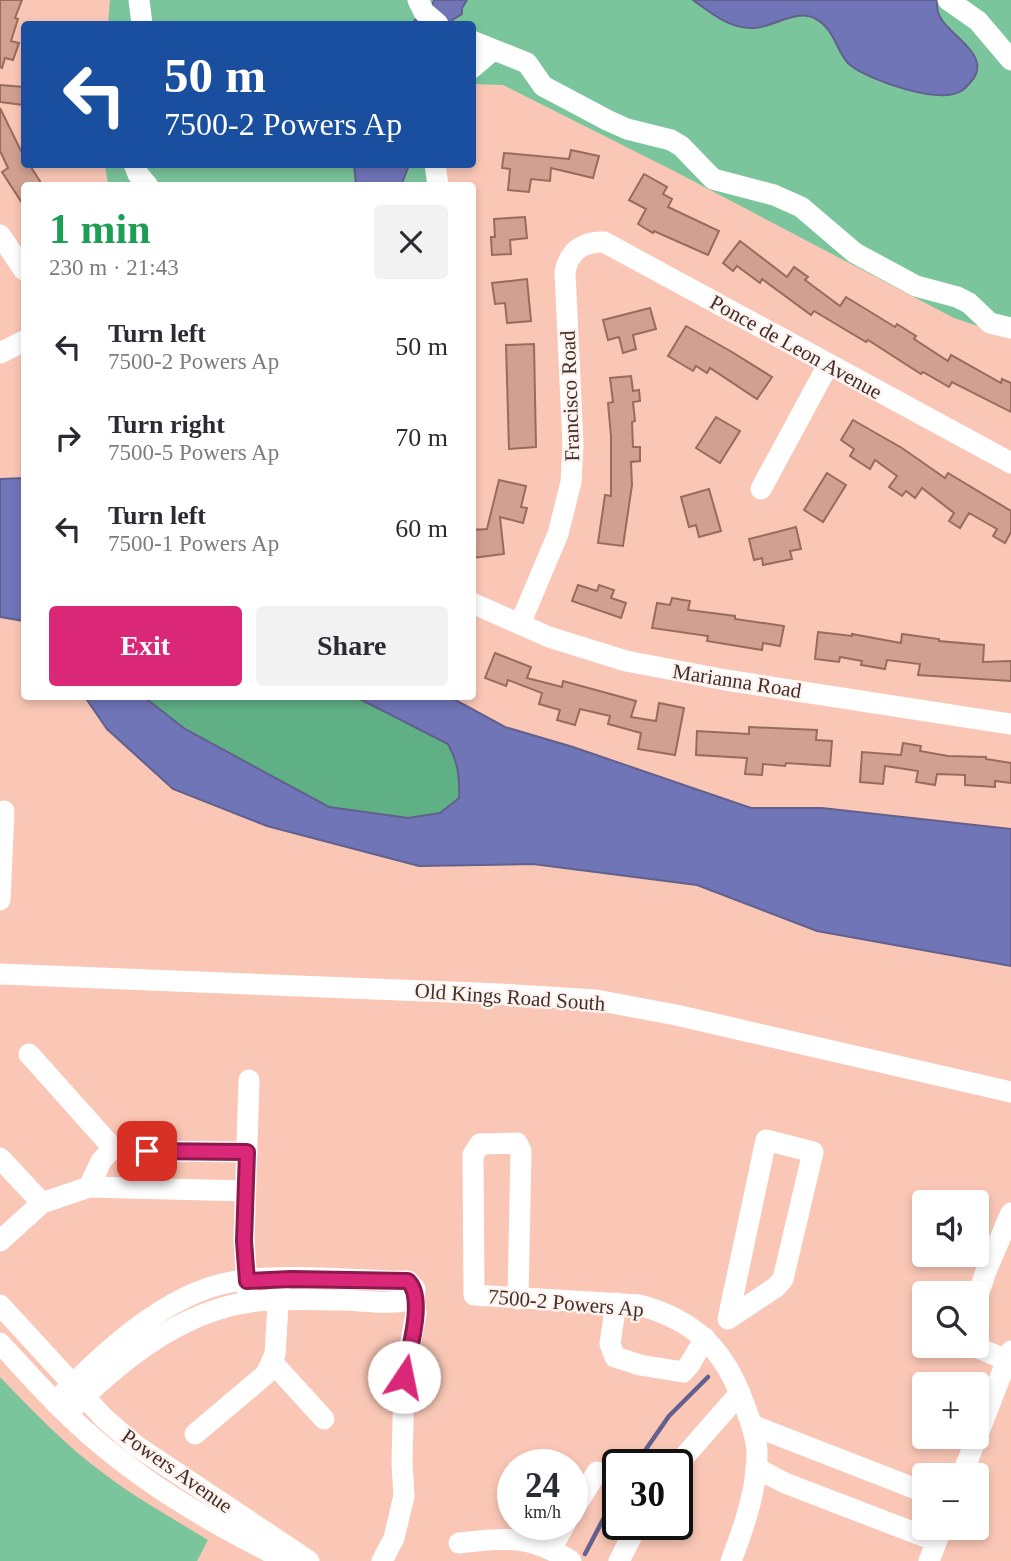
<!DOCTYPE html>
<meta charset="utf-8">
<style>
:root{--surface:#fff;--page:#f2f2f3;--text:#2b2b33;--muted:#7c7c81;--accent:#db2777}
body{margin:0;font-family:"Times New Roman",serif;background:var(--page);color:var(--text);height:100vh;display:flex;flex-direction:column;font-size:26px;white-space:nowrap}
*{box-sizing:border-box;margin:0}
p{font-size:23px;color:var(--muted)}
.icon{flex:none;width:38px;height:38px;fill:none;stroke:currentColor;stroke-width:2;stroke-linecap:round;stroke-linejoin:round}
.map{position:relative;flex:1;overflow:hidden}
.panel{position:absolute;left:21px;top:182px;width:455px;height:518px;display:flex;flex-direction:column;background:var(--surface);border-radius:7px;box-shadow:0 4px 10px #0003}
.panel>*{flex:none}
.banner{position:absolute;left:21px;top:21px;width:455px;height:147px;border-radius:7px;box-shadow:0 4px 10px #0003;background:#1a4fa0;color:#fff;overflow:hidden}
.fabs{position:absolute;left:912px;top:1190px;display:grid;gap:14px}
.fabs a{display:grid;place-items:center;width:77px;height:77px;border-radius:7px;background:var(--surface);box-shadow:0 4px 10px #0003;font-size:35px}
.speed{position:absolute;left:497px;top:1449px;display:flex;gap:14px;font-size:35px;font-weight:700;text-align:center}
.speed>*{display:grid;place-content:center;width:91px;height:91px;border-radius:50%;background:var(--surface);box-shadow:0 4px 10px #0003;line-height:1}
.speed small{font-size:18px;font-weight:400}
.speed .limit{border:4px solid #111;border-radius:10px;background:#fff;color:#111}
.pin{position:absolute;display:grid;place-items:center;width:60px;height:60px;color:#fff;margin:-30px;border-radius:14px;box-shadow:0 4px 10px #0006}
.me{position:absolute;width:77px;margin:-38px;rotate:11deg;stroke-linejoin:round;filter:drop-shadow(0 0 5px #0008)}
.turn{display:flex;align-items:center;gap:24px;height:147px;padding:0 28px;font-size:32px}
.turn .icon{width:91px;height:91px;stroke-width:2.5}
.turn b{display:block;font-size:49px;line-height:60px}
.round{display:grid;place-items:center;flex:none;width:74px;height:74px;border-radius:7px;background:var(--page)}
.headline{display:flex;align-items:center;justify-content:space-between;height:119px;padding:0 28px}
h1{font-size:42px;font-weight:700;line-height:52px;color:#1e9e55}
.action{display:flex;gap:14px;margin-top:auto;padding:14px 28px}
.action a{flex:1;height:80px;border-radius:7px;background:var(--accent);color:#fff;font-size:28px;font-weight:700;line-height:80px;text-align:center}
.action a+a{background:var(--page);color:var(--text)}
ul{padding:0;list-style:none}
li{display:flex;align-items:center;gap:21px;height:91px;padding:0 28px}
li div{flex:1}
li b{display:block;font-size:26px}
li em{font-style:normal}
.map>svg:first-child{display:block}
.green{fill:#7bc59c}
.forest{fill:#60b086}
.water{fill:#7075b8;stroke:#62608d;stroke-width:2}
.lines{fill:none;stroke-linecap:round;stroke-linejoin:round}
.stream{stroke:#62608d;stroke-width:4.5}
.building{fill:#d1a090;stroke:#996b5c;stroke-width:2}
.minor{stroke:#fff;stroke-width:21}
.route-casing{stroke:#8e194d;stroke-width:18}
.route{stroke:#db2777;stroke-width:12}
.labels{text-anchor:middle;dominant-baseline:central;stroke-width:5;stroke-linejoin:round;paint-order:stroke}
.street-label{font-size:21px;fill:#432f29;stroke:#fef3ef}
</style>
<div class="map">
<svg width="1011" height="1561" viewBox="0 0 1011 1561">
<rect width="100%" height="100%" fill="#fac7b6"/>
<!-- green -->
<g class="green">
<polygon points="110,0 1011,0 1011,337 954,318 674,171 503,85 473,84 472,24 108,24"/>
<polygon points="105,165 439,165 444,185 108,185"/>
<path d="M0,1377C33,1411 65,1445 103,1473C136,1498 172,1518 208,1540L197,1561H0Z"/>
</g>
<!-- forest -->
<path class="forest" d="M144,697H356L448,744C458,762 459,778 459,798L440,813L408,818L329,807L185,729Z"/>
<!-- water -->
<g class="water">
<path d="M434,0H467L462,8V14L446,24H412C418,14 431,11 434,0Z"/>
<path d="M693,0H937C937,8 937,14 942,20C951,35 987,54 975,76C973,80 965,89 961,91C939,105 869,80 850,65C837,54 835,29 816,19C796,8 775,27 754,28C730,29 712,14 693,0Z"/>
<polygon points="354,165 354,164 409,165 401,186 356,185"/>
<polygon points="24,478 24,621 0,617 0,479"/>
<path d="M448,696L505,727L573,747L751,808H822L1011,829V966L817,931L697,885L533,864L419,866L267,826L173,789L107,729L85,697H144L185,729L329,807L408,818L440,813L459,798C460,778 458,762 448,744L356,697Z"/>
</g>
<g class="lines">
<!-- stream -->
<g class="stream">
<polyline points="635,1465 669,1416 708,1377"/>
<polyline points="585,1554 618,1491"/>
</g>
</g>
<!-- building -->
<g class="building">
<polygon points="0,0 22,0 15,18 18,19 11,41 19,43 13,60 5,58 2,68 0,67"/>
<polygon points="0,85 24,87 24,105 0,102"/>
<polygon points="0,108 24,157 24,164 29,164 43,186 24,186 24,206 2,172 8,168 0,151"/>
<polygon points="571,150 599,156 593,178 551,168 550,181 531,179 529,192 508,190 510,169 502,168 504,153 569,159"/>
<polygon points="644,174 667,187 663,194 672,199 668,207 719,231 708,255 654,231 653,233 638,224 646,209 629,200"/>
<polygon points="525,217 527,238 510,240 511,254 492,255 491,237 495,237 494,219"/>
<polygon points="740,241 787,277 794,267 808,277 805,280 840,306 846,297 895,327 897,324 916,336 914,339 948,361 951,355 1001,383 1002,379 1011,383 1011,412 952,382 949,387 923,372 921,374 868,340 866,342 814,311 811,315 762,279 760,283 737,266 733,271 723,263"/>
<polygon points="527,279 531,321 507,323 505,303 495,304 492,283"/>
<polygon points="650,308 656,329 633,335 636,349 623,353 619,337 608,340 603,320"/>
<polygon points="686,326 732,352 772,377 757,399 710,368 707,373 696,366 693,371 668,356"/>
<polygon points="534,344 536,447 509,449 506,345"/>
<polygon points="631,376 633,391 639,390 640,401 633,402 635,421 632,422 633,447 640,447 640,461 631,462 632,485 623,546 598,543 605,495 611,496 611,436 608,403 613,402 610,378"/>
<polygon points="716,417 740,431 720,463 696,448"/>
<polygon points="853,420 902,448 945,478 948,473 1011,511 1011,532 1005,543 993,536 997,529 969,513 960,528 949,521 954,513 922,488 915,498 906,491 902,496 889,487 897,476 875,460 870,469 850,456 854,449 841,440"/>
<polygon points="827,473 846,485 823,522 804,510"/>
<polygon points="499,480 526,486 521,507 527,508 523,523 500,517 504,554 472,558 472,530 487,529"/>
<polygon points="709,489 721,531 699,537 696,525 689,527 681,497"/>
<polygon points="796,527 801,549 790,551 792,559 763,565 762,558 754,560 749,539"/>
<polygon points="578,585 597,591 599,585 614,590 611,598 626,603 621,618 572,601"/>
<polygon points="672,598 690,601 688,610 735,616 735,619 784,626 780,646 763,643 762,650 707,641 708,636 652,628 657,603 670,605"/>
<polygon points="818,632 852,636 852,634 901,643 902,634 939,639 939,641 984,645 983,662 1011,661 1011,681 918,675 920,664 887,660 885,669 861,665 862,661 840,657 839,662 815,659"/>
<polygon points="495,653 531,667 527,678 562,687 563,681 636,701 631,717 656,721 659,703 684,708 675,755 638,749 641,733 608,724 610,716 580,709 575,725 557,720 560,710 539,704 542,693 508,680 506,686 485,678"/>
<polygon points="749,727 817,730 816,740 832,741 830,766 786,763 785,766 763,764 762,775 745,774 747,758 696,755 697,731 749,734"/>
<polygon points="903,743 921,746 920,751 948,756 986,757 986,759 1011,763 1011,783 995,781 995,787 965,785 965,775 937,774 935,785 916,782 918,771 885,766 883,784 860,782 862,752 901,755"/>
</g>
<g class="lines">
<!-- minor -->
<g class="minor">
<polyline points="139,0 142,24"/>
<polyline points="418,0 424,12 438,24"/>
<polyline points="948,0 978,21 1011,60"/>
<polyline points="472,41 527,63 543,86 607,120 627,129 671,140 681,146 713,179 774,195 801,207 855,253 916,286 957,297 969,303 990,323 1011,328"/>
<polyline points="472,68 493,50"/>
<polyline points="134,164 138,174 148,186"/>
<polyline points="435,164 438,186"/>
<polyline points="0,235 24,270"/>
<polyline points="0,353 24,341"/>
<polyline points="761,489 828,365"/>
<polyline points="472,603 549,637 626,661 726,680 1011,724"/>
<path d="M520,624L558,534L571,482L573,445L565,272C569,251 584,241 604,242L1011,463"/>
<polyline points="0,900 4,811"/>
<polyline points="0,974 501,994 596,1000 676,1015 1011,1092"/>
<polyline points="29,1054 113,1148"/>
<polygon points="766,1140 813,1152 783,1279 776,1287 728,1319"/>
<polyline points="0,1158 42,1203"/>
<polyline points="89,1187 246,1191"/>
<polyline points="0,1241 42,1203 89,1187 101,1161 113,1148 147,1151 247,1152"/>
<polyline points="248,1295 244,1241 249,1080"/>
<path d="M518,1299L521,1151L517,1143L480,1144L473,1155L474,1295L639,1305C695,1320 725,1350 744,1404C750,1419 756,1435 757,1451C758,1487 744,1528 731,1561"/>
<polyline points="976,1302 986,1271 1011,1213"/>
<polyline points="616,1303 610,1344 615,1357 640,1365 683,1372 690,1364 705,1338"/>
<polyline points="0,1305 104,1418 135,1445 309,1561"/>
<path d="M0,1343C22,1367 43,1391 66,1413C130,1476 208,1522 288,1561"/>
<polyline points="973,1346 1007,1360 1011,1351"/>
<polyline points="273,1363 324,1419"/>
<path d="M55,1402C101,1355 164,1294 231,1282C281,1273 345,1280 397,1281H408L415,1289L414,1297C399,1307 360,1300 341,1300C311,1300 280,1298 250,1302C178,1312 116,1364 67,1414"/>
<polyline points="752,1425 924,1492"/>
<polyline points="195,1434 266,1374 275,1354 279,1289"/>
<polyline points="677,1465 740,1393"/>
<polyline points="756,1468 785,1483 936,1541"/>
<polyline points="962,1475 1007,1360"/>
<polyline points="572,1512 597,1472"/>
<path d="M459,1543C508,1538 528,1534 571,1561"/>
<polyline points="551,1549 565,1524"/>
<polyline points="382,1561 394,1538 404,1496 402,1463 404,1377 416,1314 414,1297"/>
<polyline points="619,1561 638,1524"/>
<polyline points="929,1561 941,1530"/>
</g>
</g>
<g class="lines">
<!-- route casing -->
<g class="route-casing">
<path id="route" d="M147,1151L247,1152L244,1241L247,1281L291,1279L408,1281C426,1298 408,1354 404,1377"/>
</g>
<!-- route -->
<use href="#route" class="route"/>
</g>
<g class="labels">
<!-- street labels -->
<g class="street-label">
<text transform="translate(796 347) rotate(29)">Ponce de Leon Avenue</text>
<text transform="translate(570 396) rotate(-92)">Francisco Road</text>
<text transform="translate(737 681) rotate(9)">Marianna Road</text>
<text transform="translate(510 997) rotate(4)">Old Kings Road South</text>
<text transform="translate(566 1303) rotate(5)">7500-2 Powers Ap</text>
<text transform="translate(177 1471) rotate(35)">Powers Avenue</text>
</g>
</g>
</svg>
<div class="fabs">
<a><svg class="icon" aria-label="sound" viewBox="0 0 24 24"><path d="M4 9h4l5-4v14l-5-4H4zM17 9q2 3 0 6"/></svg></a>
<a><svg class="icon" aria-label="search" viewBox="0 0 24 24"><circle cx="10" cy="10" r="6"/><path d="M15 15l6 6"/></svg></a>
<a>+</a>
<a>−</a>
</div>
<div class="speed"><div>24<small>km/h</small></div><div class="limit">30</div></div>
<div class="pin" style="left:147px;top:1151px;background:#d93025"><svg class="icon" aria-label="arrive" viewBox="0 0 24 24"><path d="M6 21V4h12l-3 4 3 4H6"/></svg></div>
<svg class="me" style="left:404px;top:1377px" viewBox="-20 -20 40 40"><circle r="19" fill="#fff"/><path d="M0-13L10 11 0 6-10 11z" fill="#db2777"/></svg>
<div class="banner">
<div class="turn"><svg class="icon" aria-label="left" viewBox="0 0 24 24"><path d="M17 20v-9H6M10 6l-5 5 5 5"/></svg><div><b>50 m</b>7500-2 Powers Ap</div></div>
</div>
<section class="panel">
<div class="headline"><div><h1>1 min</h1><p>230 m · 21:43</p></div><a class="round"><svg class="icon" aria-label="close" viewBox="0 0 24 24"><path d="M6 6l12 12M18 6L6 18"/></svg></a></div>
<ul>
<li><svg class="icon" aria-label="left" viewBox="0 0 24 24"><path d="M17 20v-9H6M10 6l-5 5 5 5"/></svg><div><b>Turn left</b><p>7500-2 Powers Ap</p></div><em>50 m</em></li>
<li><svg class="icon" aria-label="right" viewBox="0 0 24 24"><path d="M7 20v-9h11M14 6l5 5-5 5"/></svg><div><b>Turn right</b><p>7500-5 Powers Ap</p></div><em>70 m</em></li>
<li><svg class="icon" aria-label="left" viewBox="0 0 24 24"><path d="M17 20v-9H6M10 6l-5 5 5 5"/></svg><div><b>Turn left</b><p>7500-1 Powers Ap</p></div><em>60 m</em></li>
</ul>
<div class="action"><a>Exit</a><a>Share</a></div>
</section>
</div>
